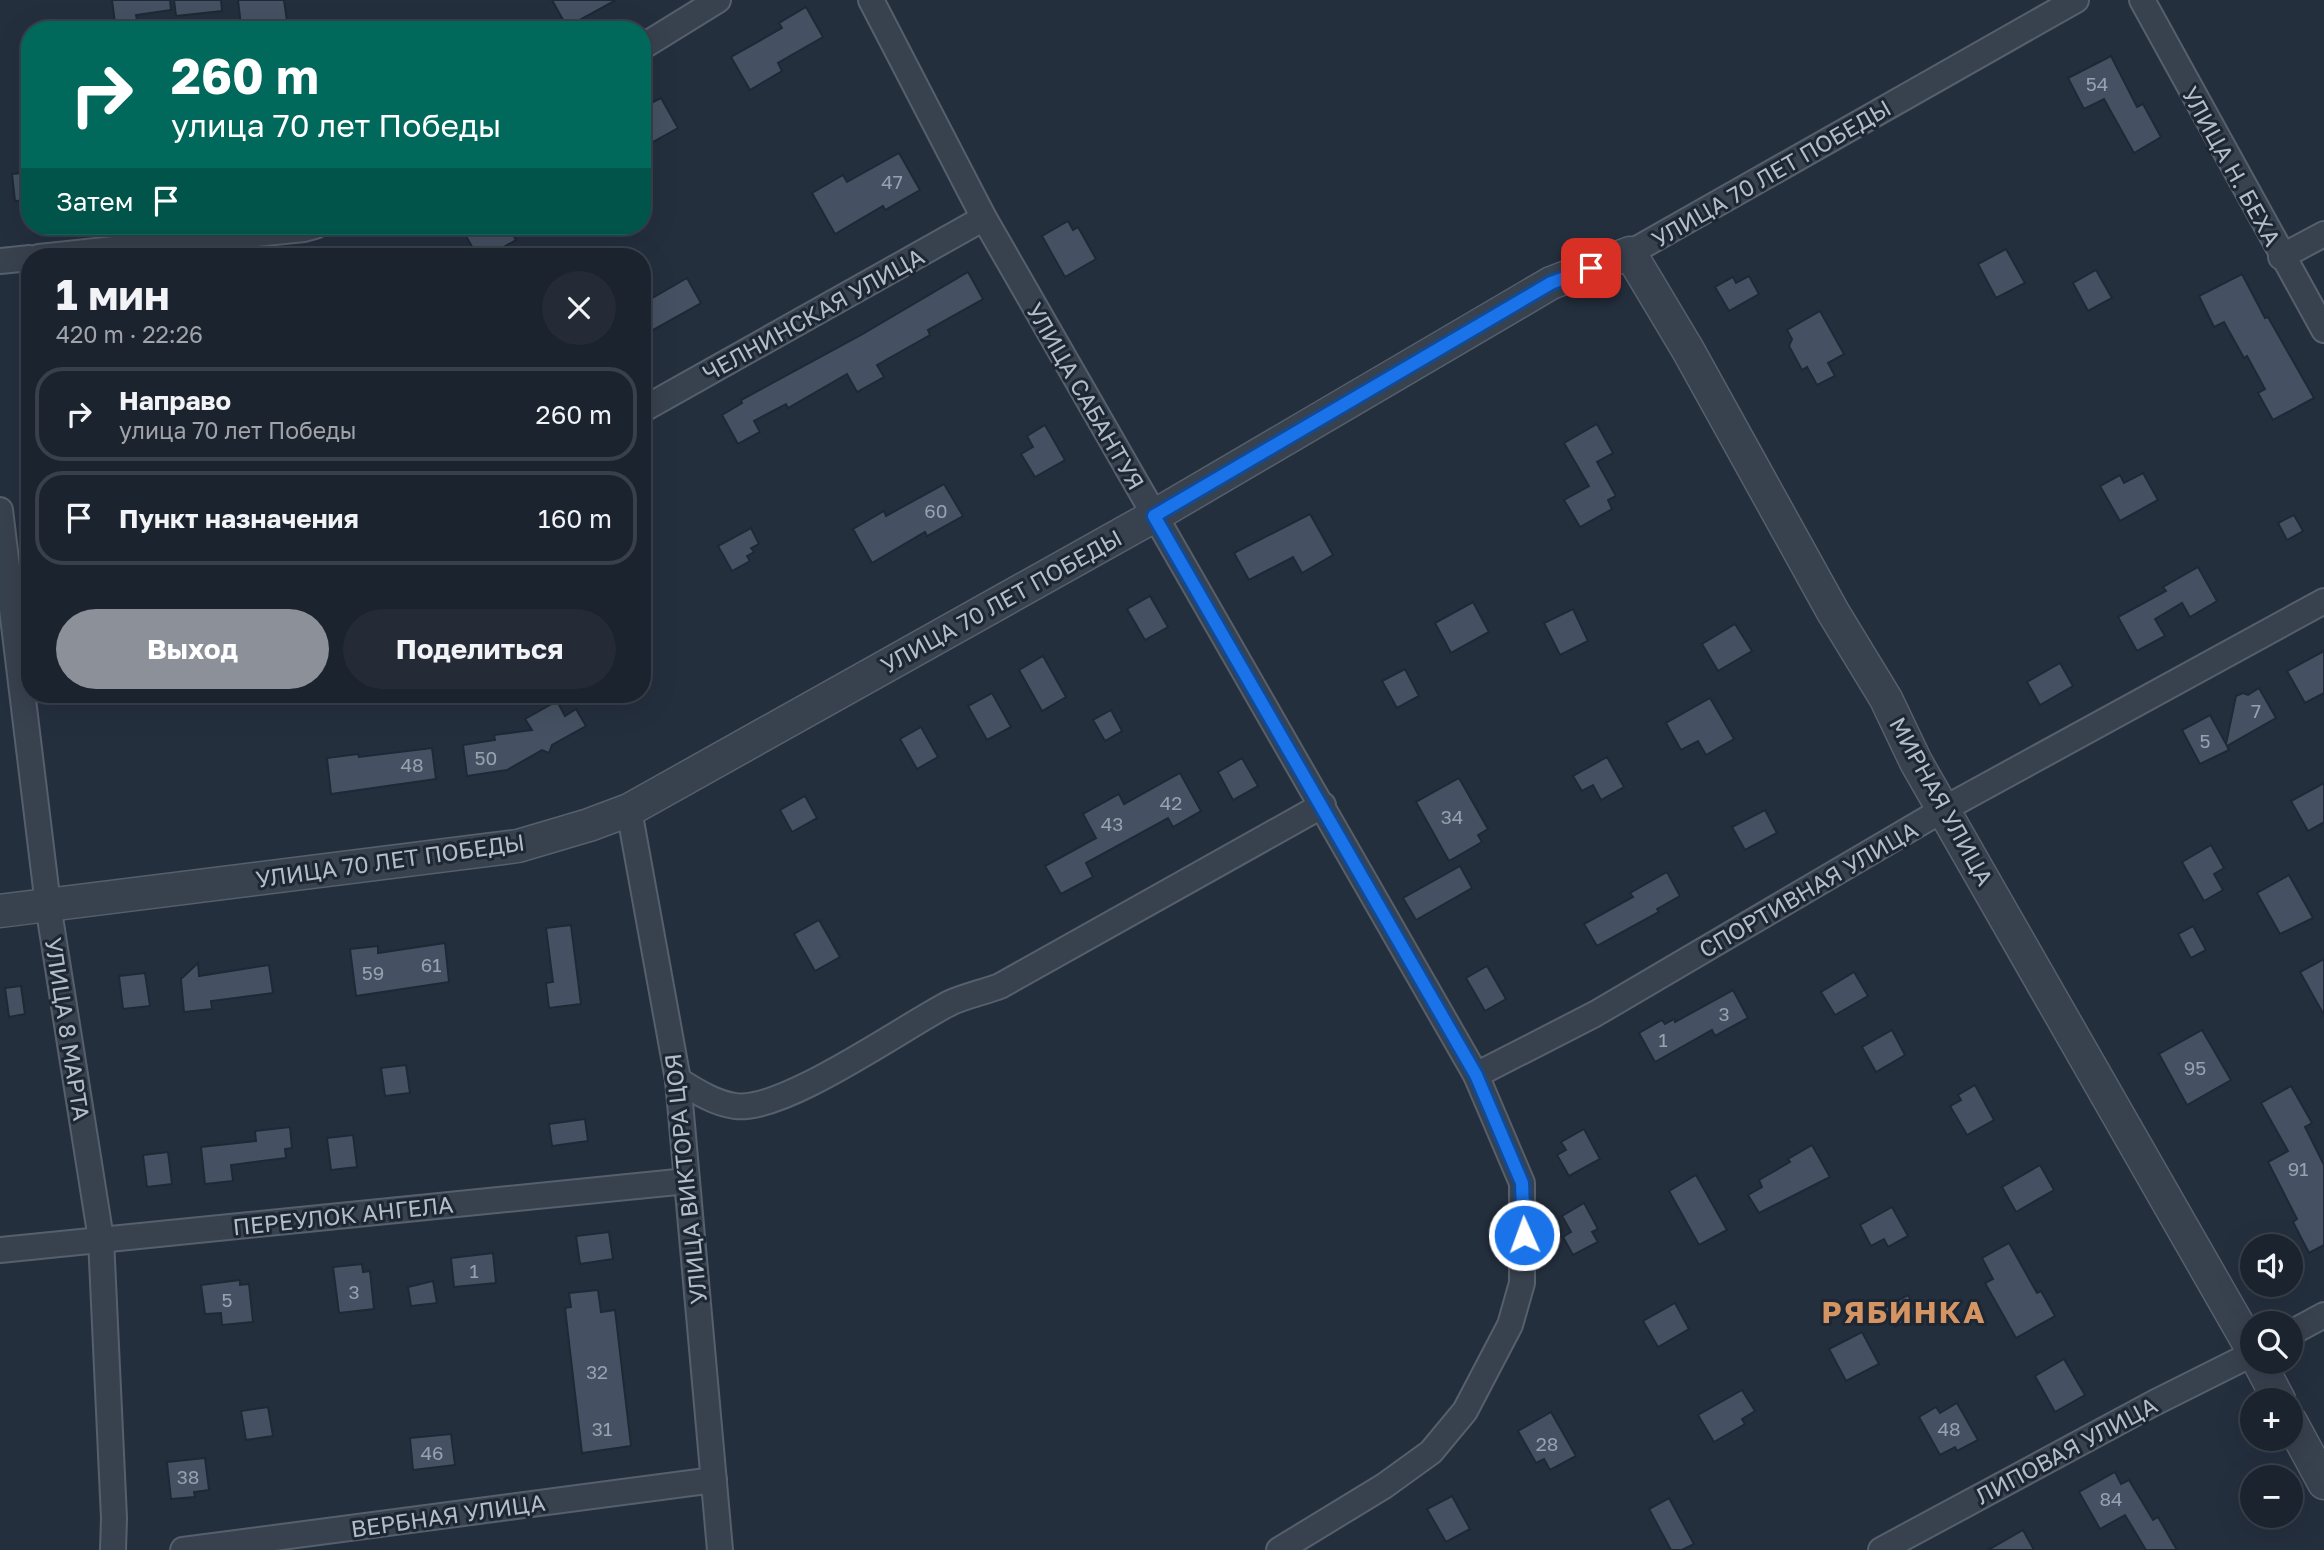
<!DOCTYPE html>
<html lang="ru">
<meta charset="utf-8">
<style>
:root{--surface:#1b232e;--page:#242b36;--text:#f1f3f6;--muted:#a0a4aa;--line:#39404a;--accent:#8c9099}
body{margin:0;font-family:"Golos Text",sans-serif;background:var(--page);color:var(--text);height:100vh;display:flex;flex-direction:column;font-size:26px;white-space:nowrap}
*{box-sizing:border-box;margin:0}
p{font-size:23px;color:var(--muted)}
.icon{flex:none;width:38px;height:38px;fill:none;stroke:currentColor;stroke-width:2;stroke-linecap:round;stroke-linejoin:round}
.map{position:relative;flex:1;overflow:hidden}
.side{position:absolute;left:21px;top:248px;width:630px;height:455px;display:flex;flex-direction:column;background:var(--surface);border-radius:28px;box-shadow:0 7px 28px #0002,0 0 0 2px var(--line)}
.side>*{flex:none}
.top-card{position:absolute;left:21px;top:21px;width:630px;height:214px;border-radius:28px;box-shadow:0 7px 28px #0002,0 0 0 2px var(--line);background:#00695c;color:#fff;overflow:hidden}
.buttons{position:absolute;left:2240px;top:1234px;display:grid;gap:14px}
.buttons a{display:grid;place-items:center;width:63px;height:63px;border-radius:50%;background:var(--surface);box-shadow:0 7px 28px #0002,0 0 0 2px var(--line);font-size:35px}
.pin{position:absolute;display:grid;place-items:center;width:60px;height:60px;color:#fff;margin:-30px;border-radius:14px;box-shadow:0 4px 10px #0006}
.me{position:absolute;width:77px;margin:-38px;rotate:358deg;stroke-linejoin:round;filter:drop-shadow(0 0 5px #0008)}
.turn{display:flex;align-items:center;gap:24px;height:147px;padding:0 35px;font-size:32px}
.turn .icon{width:91px;height:91px;stroke-width:2.5}
.turn b{display:block;font-size:49px;line-height:60px}
.then{display:flex;align-items:center;height:66px;padding:0 35px;background:#0003;gap:14px;font-size:26px}
.round{display:grid;place-items:center;flex:none;width:74px;height:74px;border-radius:37px;background:var(--page)}
.head{display:flex;align-items:center;justify-content:space-between;height:119px;padding:0 35px}
h1{font-size:42px;font-weight:700;line-height:52px}
.cta{display:flex;gap:14px;margin-top:auto;padding:14px 35px}
.cta a{flex:1;height:80px;border-radius:42px;background:var(--accent);color:#fff;font-size:28px;font-weight:700;line-height:80px;text-align:center}
.cta a+a{background:var(--page);color:var(--text)}
ul{padding:0;list-style:none}
li{display:flex;align-items:center;gap:21px;height:94px;margin:0 14px 10px;padding:0 21px;border:4px solid var(--line);border-radius:28px}
li div{flex:1}
li b{display:block;font-size:26px}
li em{font-style:normal}
.map>svg:first-child{display:block}
.building{fill:#455162;stroke:#1f2835;stroke-width:2}
.lines{fill:none;stroke-linecap:round;stroke-linejoin:round}
.minor-casing{stroke:#565f6c;stroke-width:28}
.tertiary-casing{stroke:#565f6c;stroke-width:35}
.minor{stroke:#38414e;stroke-width:24}
.tertiary{stroke:#38414e;stroke-width:32}
.route-casing{stroke:#114b97;stroke-width:18}
.route{stroke:#1a73e8;stroke-width:12}
.labels{text-anchor:middle;dominant-baseline:central;stroke-width:6;stroke-linejoin:round;paint-order:stroke}
.number-label{font-size:19px;fill:#98a1af}
.street-label{font-size:23px;fill:#b4bcc9;stroke:#1d2633}
.district-label{font-size:30px;font-weight:bold;letter-spacing:2px;fill:#d59563;stroke:#1d2633}
</style>
<div class="map">
<svg width="2324" height="1550" viewBox="0 0 2324 1550">
<rect width="100%" height="100%" fill="#242f3e"/>
<!-- building -->
<g class="building">
<polygon points="112,0 170,0 171,10 136,15 137,20 115,23"/>
<polygon points="174,0 221,0 222,11 176,16"/>
<polygon points="238,0 284,0 287,21 241,26"/>
<polygon points="552,0 616,0 567,27"/>
<polygon points="806,7 823,37 778,63 782,71 750,90 731,57 782,28 779,23"/>
<polygon points="2111,56 2137,107 2143,104 2161,137 2134,153 2104,99 2084,109 2068,78"/>
<polygon points="661,98 678,128 642,148 642,113 649,109 647,105"/>
<polygon points="899,153 920,190 885,210 883,206 835,234 812,193 843,175 847,182"/>
<polygon points="30,172 30,200 15,201 12,174"/>
<polygon points="1068,221 1073,230 1078,227 1096,259 1065,277 1042,236"/>
<polygon points="472,226 508,226 516,240 486,257 478,257 463,231"/>
<polygon points="2006,249 2025,283 1996,298 1978,264"/>
<polygon points="2096,270 2112,298 2088,311 2073,283"/>
<polygon points="968,272 983,299 928,330 930,335 877,365 884,377 857,392 847,374 788,408 786,404 754,421 760,432 738,444 722,415 742,403 741,400 861,335"/>
<polygon points="2242,274 2265,318 2268,317 2314,398 2273,420 2258,393 2265,389 2247,356 2244,358 2224,322 2214,327 2199,296"/>
<polygon points="1749,276 1759,294 1729,311 1715,287 1733,277 1736,283"/>
<polygon points="687,278 701,303 642,336 642,304"/>
<polygon points="1820,311 1844,354 1828,363 1835,376 1817,385 1807,367 1802,370 1789,346 1792,339 1787,330"/>
<polygon points="1597,424 1613,453 1597,462 1616,496 1608,500 1612,509 1580,527 1564,500 1589,486 1564,443"/>
<polygon points="1045,425 1065,460 1035,477 1021,454 1033,447 1027,436"/>
<polygon points="2143,473 2158,500 2120,521 2100,486 2120,475 2124,483"/>
<polygon points="944,484 963,516 927,536 925,532 872,563 853,529 884,511 886,516"/>
<polygon points="1310,514 1333,555 1302,573 1293,557 1249,580 1234,553"/>
<polygon points="2294,515 2303,531 2287,540 2278,523"/>
<polygon points="751,528 759,544 751,548 754,552 747,556 750,561 732,571 718,546"/>
<polygon points="2198,567 2217,601 2190,617 2182,603 2155,619 2165,636 2137,651 2118,617 2166,591 2163,587"/>
<polygon points="1150,596 1168,627 1145,640 1127,609"/>
<polygon points="1473,602 1489,632 1451,653 1435,623"/>
<polygon points="1573,609 1588,641 1560,655 1544,623"/>
<polygon points="1735,624 1752,651 1718,671 1702,644"/>
<polygon points="2324,651 2324,693 2305,703 2287,671"/>
<polygon points="1043,656 1066,697 1042,711 1019,670"/>
<polygon points="2060,663 2073,686 2040,705 2027,682"/>
<polygon points="1405,669 1419,696 1397,708 1382,681"/>
<polygon points="2259,688 2276,718 2227,746 2229,750 2200,764 2182,730 2210,715 2226,744 2236,696 2243,693 2248,695"/>
<polygon points="992,693 1011,727 987,740 968,706"/>
<polygon points="1710,698 1734,739 1706,755 1698,741 1681,750 1666,723"/>
<polygon points="557,701 565,716 576,709 586,726 552,745 549,753 542,750 507,770 467,776 463,745 495,740 494,735 532,730 525,719"/>
<polygon points="1111,710 1122,731 1105,741 1093,720"/>
<polygon points="921,727 938,757 917,769 900,739"/>
<polygon points="432,748 436,779 331,794 327,758 358,754 359,757"/>
<polygon points="1607,757 1624,787 1601,800 1593,785 1582,791 1573,776"/>
<polygon points="1242,758 1258,786 1233,800 1218,772"/>
<polygon points="1180,773 1201,811 1173,827 1168,818 1086,863 1093,877 1061,894 1045,866 1096,838 1083,814 1119,794 1124,804"/>
<polygon points="1459,778 1488,829 1478,835 1482,842 1449,861 1416,802"/>
<polygon points="2324,783 2324,822 2308,831 2291,801"/>
<polygon points="805,796 817,818 792,832 780,810"/>
<polygon points="1765,810 1777,833 1745,850 1732,827"/>
<polygon points="2211,845 2224,868 2214,874 2223,890 2204,901 2182,862"/>
<polygon points="1460,866 1472,888 1416,920 1403,898"/>
<polygon points="1667,872 1680,896 1657,909 1659,912 1597,946 1584,924 1633,897 1630,893"/>
<polygon points="2289,875 2313,918 2280,934 2257,893"/>
<polygon points="819,920 840,957 815,971 794,934"/>
<polygon points="571,925 581,1004 549,1008 546,983 553,982 546,928"/>
<polygon points="2193,926 2206,950 2191,958 2178,934"/>
<polygon points="445,943 449,982 356,996 350,949 378,946 378,953"/>
<polygon points="2324,959 2324,1015 2300,972"/>
<polygon points="198,963 199,976 269,965 273,993 211,1001 212,1009 184,1012 181,979"/>
<polygon points="1487,966 1506,999 1485,1011 1466,978"/>
<polygon points="1854,972 1868,996 1835,1015 1821,992"/>
<polygon points="145,973 150,1006 123,1009 119,976"/>
<polygon points="21,986 25,1014 9,1017 5,988"/>
<polygon points="1733,990 1748,1018 1715,1036 1712,1030 1655,1062 1639,1033 1662,1020 1665,1024 1674,1019 1675,1022"/>
<polygon points="1892,1030 1905,1055 1876,1072 1862,1047"/>
<polygon points="2202,1030 2231,1080 2187,1105 2159,1054"/>
<polygon points="406,1065 410,1093 385,1096 381,1068"/>
<polygon points="1975,1085 1994,1120 1967,1135 1950,1106 1961,1100 1958,1095"/>
<polygon points="2291,1086 2312,1123 2305,1127 2324,1165 2324,1245 2309,1253 2293,1222 2297,1219 2268,1162 2288,1151 2261,1103"/>
<polygon points="585,1119 588,1141 552,1146 549,1124"/>
<polygon points="290,1127 292,1148 285,1149 286,1158 231,1165 233,1181 205,1184 201,1147 256,1141 255,1131"/>
<polygon points="1584,1129 1600,1159 1569,1176 1557,1155 1566,1150 1561,1142"/>
<polygon points="353,1135 357,1167 331,1170 327,1138"/>
<polygon points="1812,1145 1830,1177 1759,1213 1748,1195 1762,1187 1759,1180 1790,1162 1788,1159"/>
<polygon points="168,1152 172,1184 147,1187 143,1155"/>
<polygon points="2040,1165 2054,1190 2016,1212 2002,1187"/>
<polygon points="1696,1175 1727,1230 1699,1245 1669,1191"/>
<polygon points="1584,1203 1598,1229 1592,1232 1598,1242 1573,1255 1563,1237 1571,1232 1562,1216"/>
<polygon points="1892,1207 1908,1236 1888,1247 1884,1239 1871,1246 1860,1225"/>
<polygon points="609,1232 613,1259 580,1264 576,1236"/>
<polygon points="2009,1243 2037,1293 2041,1291 2055,1316 2016,1338 1985,1283 1993,1279 1982,1258"/>
<polygon points="493,1253 496,1283 454,1287 451,1258"/>
<polygon points="362,1264 363,1272 370,1271 374,1309 339,1313 333,1267"/>
<polygon points="240,1280 240,1285 249,1284 253,1322 222,1325 221,1313 205,1314 201,1285"/>
<polygon points="433,1281 437,1303 411,1306 408,1287"/>
<polygon points="598,1290 601,1312 615,1310 631,1446 582,1453 565,1308 571,1307 569,1293"/>
<polygon points="1908,1295 1919,1314 1895,1327 1884,1308"/>
<polygon points="1675,1303 1689,1329 1658,1347 1643,1321"/>
<polygon points="1862,1332 1879,1364 1846,1381 1829,1349"/>
<polygon points="2064,1359 2085,1395 2055,1412 2035,1376"/>
<polygon points="1742,1390 1755,1411 1742,1419 1745,1424 1714,1442 1698,1415"/>
<polygon points="1957,1403 1978,1440 1957,1451 1955,1447 1940,1455 1919,1417 1936,1407 1940,1413"/>
<polygon points="268,1407 273,1436 246,1440 241,1411"/>
<polygon points="1551,1412 1576,1456 1550,1470 1544,1459 1536,1463 1518,1431"/>
<polygon points="451,1434 455,1465 413,1470 410,1438"/>
<polygon points="205,1458 209,1490 194,1492 195,1497 171,1499 167,1462"/>
<polygon points="2115,1472 2121,1484 2129,1480 2153,1520 2158,1517 2177,1550 2146,1550 2125,1515 2100,1529 2079,1492"/>
<polygon points="1452,1496 1470,1529 1446,1542 1427,1509"/>
<polygon points="1669,1498 1694,1544 1682,1550 1671,1550 1649,1509"/>
<polygon points="2023,1530 2034,1550 1988,1550"/>
</g>
<g class="lines">
<!-- minor casing -->
<g class="minor-casing">
<g id="minor">
<polyline points="871,0 984,218 1476,1075 1522,1183 1522,1283 1510,1325 1465,1411 1431,1452 1384,1486 1279,1550"/>
<polyline points="2142,0 2324,330"/>
<polyline points="642,47 718,0"/>
<polyline points="1630,253 2076,0"/>
<polyline points="39,257 304,229 315,226"/>
<polyline points="2281,257 2324,234"/>
<polyline points="0,261 30,258"/>
<polyline points="642,410 984,218"/>
<polyline points="0,510 48,905 101,1239 114,1518 113,1550"/>
<polyline points="629,810 678,1080 720,1550"/>
<polyline points="1476,1075 1595,1014 1944,809 2324,601"/>
<path d="M678,1080C696,1091 714,1103 735,1106C783,1113 903,1027 950,1003C965,996 984,992 1000,986L1323,805"/>
<polyline points="0,1250 687,1181"/>
<polyline points="2291,1333 2324,1315"/>
<polyline points="183,1550 714,1480"/>
<polyline points="1881,1550 2154,1403 2252,1354"/>
</g>
</g>
<!-- tertiary casing -->
<g class="tertiary-casing">
<g id="tertiary">
<polyline points="0,911 518,846 589,825 629,810 1154,516 1551,283 1630,253 1688,350 1833,612 1886,699 1916,762 2252,1349"/>
<polyline points="2259,1362 2279,1400"/>
<polyline points="2291,1422 2324,1483"/>
</g>
</g>
<!-- minor -->
<use href="#minor" class="minor"/>
<!-- tertiary -->
<use href="#tertiary" class="tertiary"/>
</g>
<g class="lines">
<!-- route casing -->
<g class="route-casing">
<polyline id="route" points="1524,1235 1522,1183 1476,1075 1154,516 1551,283 1591,268"/>
</g>
<!-- route -->
<use href="#route" class="route"/>
</g>
<g class="labels">
<!-- number labels -->
<g class="number-label">
<text x="2097" y="83">54</text>
<text x="892" y="181">47</text>
<text x="936" y="510">60</text>
<text x="2256" y="710">7</text>
<text x="2205" y="740">5</text>
<text x="486" y="757">50</text>
<text x="412" y="764">48</text>
<text x="1171" y="802">42</text>
<text x="1452" y="816">34</text>
<text x="1112" y="823">43</text>
<text x="431" y="964">61</text>
<text x="373" y="972">59</text>
<text x="1724" y="1013">3</text>
<text x="1663" y="1039">1</text>
<text x="2195" y="1067">95</text>
<text x="2298" y="1168">91</text>
<text x="474" y="1270">1</text>
<text x="354" y="1291">3</text>
<text x="227" y="1299">5</text>
<text x="597" y="1371">32</text>
<text x="602" y="1428">31</text>
<text x="1949" y="1428">48</text>
<text x="1547" y="1443">28</text>
<text x="432" y="1452">46</text>
<text x="188" y="1476">38</text>
<text x="2111" y="1498">84</text>
</g>
<!-- street labels -->
<g class="street-label">
<text transform="translate(2232 166) rotate(61)">УЛИЦА Н. БЕХА</text>
<text transform="translate(1771 173) rotate(-30)">УЛИЦА 70 ЛЕТ ПОБЕДЫ</text>
<text transform="translate(813 314) rotate(-29)">ЧЕЛНИНСКАЯ УЛИЦА</text>
<text transform="translate(1086 396) rotate(60)">УЛИЦА САБАНТУЯ</text>
<text transform="translate(1001 601) rotate(-29)">УЛИЦА 70 ЛЕТ ПОБЕДЫ</text>
<text transform="translate(1942 801) rotate(61)">МИРНАЯ УЛИЦА</text>
<text transform="translate(390 860) rotate(-8)">УЛИЦА 70 ЛЕТ ПОБЕДЫ</text>
<text transform="translate(1808 889) rotate(-30)">СПОРТИВНАЯ УЛИЦА</text>
<text transform="translate(68 1029) rotate(81)">УЛИЦА 8 МАРТА</text>
<text transform="translate(685 1179) rotate(-96)">УЛИЦА ВИКТОРА ЦОЯ</text>
<text transform="translate(343 1215) rotate(-6)">ПЕРЕУЛОК АНГЕЛА</text>
<text transform="translate(2066 1450) rotate(-28)">ЛИПОВАЯ УЛИЦА</text>
<text transform="translate(448 1515) rotate(-8)">ВЕРБНАЯ УЛИЦА</text>
</g>
<!-- district labels -->
<g class="district-label">
<text x="1904" y="1312">РЯБИНКА</text>
</g>
</g>
</svg>
<div class="buttons">
<a><svg class="icon" aria-label="sound" viewBox="0 0 24 24"><path d="M4 9h4l5-4v14l-5-4H4zM17 9q2 3 0 6"/></svg></a>
<a><svg class="icon" aria-label="search" viewBox="0 0 24 24"><circle cx="10" cy="10" r="6"/><path d="M15 15l6 6"/></svg></a>
<a>+</a>
<a>−</a>
</div>
<div class="pin" style="left:1591px;top:268px;background:#d93025"><svg class="icon" aria-label="arrive" viewBox="0 0 24 24"><path d="M6 21V4h12l-3 4 3 4H6"/></svg></div>
<svg class="me" style="left:1524px;top:1235px" viewBox="-20 -20 40 40"><circle r="17" fill="#1a73e8" stroke="#fff" stroke-width="3"/><path d="M0-11L8 9 0 5-8 9z" fill="#fff"/></svg>
<div class="top-card">
<div class="turn"><svg class="icon" aria-label="right" viewBox="0 0 24 24"><path d="M7 20v-9h11M14 6l5 5-5 5"/></svg><div><b>260 m</b>улица 70 лет Победы</div></div>
<div class="then">Затем<svg class="icon" aria-label="arrive" viewBox="0 0 24 24"><path d="M6 21V4h12l-3 4 3 4H6"/></svg></div>
</div>
<section class="side">
<div class="head"><div><h1>1 мин</h1><p>420 m · 22:26</p></div><a class="round"><svg class="icon" aria-label="close" viewBox="0 0 24 24"><path d="M6 6l12 12M18 6L6 18"/></svg></a></div>
<ul>
<li><svg class="icon" aria-label="right" viewBox="0 0 24 24"><path d="M7 20v-9h11M14 6l5 5-5 5"/></svg><div><b>Направо</b><p>улица 70 лет Победы</p></div><em>260 m</em></li>
<li><svg class="icon" aria-label="arrive" viewBox="0 0 24 24"><path d="M6 21V4h12l-3 4 3 4H6"/></svg><div><b>Пункт назначения</b></div><em>160 m</em></li>
</ul>
<div class="cta"><a>Выход</a><a>Поделиться</a></div>
</section>
</div>
